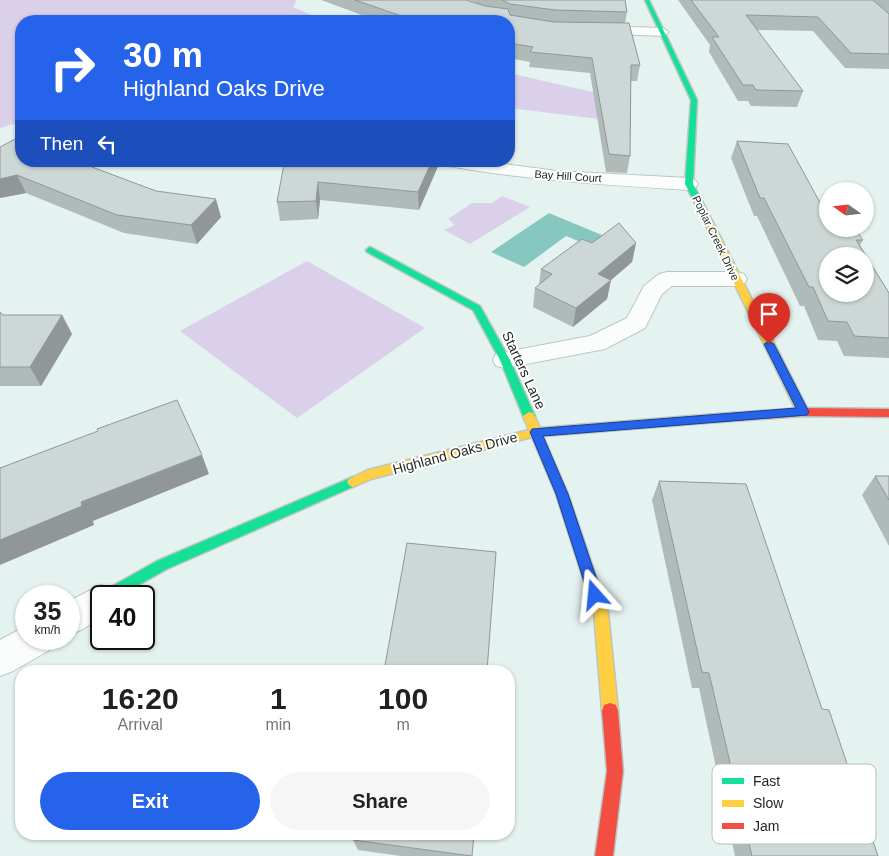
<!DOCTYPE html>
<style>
:root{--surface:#fff;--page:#f6f6f6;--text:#202124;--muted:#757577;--accent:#2563eb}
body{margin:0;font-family:Arial,sans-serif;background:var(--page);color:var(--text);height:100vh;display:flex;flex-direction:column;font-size:19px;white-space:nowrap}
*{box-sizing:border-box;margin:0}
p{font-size:16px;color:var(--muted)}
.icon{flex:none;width:28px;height:28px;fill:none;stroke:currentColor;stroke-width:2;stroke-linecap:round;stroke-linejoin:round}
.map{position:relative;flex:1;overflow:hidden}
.details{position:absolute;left:15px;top:665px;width:500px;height:175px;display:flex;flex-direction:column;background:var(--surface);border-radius:20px;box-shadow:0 1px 4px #0004}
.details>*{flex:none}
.banner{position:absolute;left:15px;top:15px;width:500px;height:152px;border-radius:20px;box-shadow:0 1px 4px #0004;background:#2563eb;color:#fff;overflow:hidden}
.needle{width:32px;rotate:285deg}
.tools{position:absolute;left:819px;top:182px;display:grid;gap:10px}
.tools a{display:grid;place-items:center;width:55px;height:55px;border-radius:50%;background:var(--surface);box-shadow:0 1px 4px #0004;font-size:25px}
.speed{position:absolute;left:15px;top:585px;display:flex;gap:10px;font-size:25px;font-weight:700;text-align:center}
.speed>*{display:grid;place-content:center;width:65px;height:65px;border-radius:50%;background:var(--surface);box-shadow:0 1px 4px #0004;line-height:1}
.speed small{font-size:12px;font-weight:400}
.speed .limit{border:2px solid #111;border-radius:8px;background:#fff;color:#111}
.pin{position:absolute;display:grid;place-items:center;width:42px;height:42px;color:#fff;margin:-51px -21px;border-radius:50% 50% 50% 0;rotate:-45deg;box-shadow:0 0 5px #0007}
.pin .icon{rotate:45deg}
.me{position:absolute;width:55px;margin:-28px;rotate:342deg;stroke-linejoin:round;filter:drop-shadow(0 0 4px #0008)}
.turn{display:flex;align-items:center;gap:18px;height:105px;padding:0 25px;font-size:22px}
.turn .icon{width:65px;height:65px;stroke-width:2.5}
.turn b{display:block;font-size:35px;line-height:42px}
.then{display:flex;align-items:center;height:48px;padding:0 25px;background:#0003;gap:10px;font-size:19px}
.eta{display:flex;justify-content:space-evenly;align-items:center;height:85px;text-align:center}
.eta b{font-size:30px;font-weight:700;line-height:35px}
.button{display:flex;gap:10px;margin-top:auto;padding:10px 25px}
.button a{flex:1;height:58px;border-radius:30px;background:var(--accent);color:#fff;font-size:20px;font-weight:700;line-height:58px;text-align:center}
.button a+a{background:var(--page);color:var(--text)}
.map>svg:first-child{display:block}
.green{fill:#dad0ea}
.water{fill:#86c8bf}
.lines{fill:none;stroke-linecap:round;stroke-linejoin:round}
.street-casing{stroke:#bbc6c4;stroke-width:2}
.fast-casing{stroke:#bbc6c4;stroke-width:3}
.slow-casing{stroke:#bbc6c4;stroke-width:3}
.jam-casing{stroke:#bbc6c4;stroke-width:3}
.street{fill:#fbfdfd;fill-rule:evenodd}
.fast{fill:#16e098;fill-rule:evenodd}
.slow{fill:#ffcf43;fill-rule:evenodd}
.jam{fill:#f24e42;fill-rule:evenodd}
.wall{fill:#b0bab8}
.shaded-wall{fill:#909796}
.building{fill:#cdd8d6;stroke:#909796;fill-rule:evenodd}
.route{fill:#2563eb;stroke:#184099}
.labels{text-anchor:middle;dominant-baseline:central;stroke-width:4;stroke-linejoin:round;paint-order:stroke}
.far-street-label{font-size:11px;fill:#1b2523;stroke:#fff}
.street-label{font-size:14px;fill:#1b2523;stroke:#fff}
.key{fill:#fff;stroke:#bbbebd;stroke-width:1}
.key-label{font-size:14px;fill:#1b2523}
</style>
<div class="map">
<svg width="889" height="856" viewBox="0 0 889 856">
<rect width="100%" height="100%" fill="#e5f3f0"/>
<!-- green -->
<g class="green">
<polygon points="0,0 297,0 293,7 325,21 21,21 21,122 0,128"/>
<polygon points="509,73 597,93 599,119 509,108"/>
<polygon points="502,196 530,207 470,244 444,230 455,225 448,219 472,203 492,203"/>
<polygon points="307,261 425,328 297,418 180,331"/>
</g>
<!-- water -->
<polygon class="water" points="549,213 609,238 595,248 566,236 524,267 491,252"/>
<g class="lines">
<!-- street casing -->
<g class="street-casing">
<g id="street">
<polygon points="595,26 663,28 669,32 663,36 591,33 589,30 591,27"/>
<path d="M439,161H481L557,171L689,178L695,180L698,184L695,188L689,190C608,185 528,180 448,166L442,165Z"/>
<polygon points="667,272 736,272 744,274 747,279 744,284 736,286 672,286 662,294 645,328 605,349 505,368 496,366 493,360 496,354 505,352 590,336 627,318 644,286 659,274"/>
<polygon points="101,585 113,589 116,596 101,596 101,618 81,630 69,635 69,601"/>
<polygon points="26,626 26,639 53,639 48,651 13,671 0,676 0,640"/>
</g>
</g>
<!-- fast casing -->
<g class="fast-casing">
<g id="fast">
<polygon points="645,0 649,0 697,100 693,184 702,201 701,203 695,203 685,184 691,100"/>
<polygon points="370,247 480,306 510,360 535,416 533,419 529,420 523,416 500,360 473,310 367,252 366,250"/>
<polygon points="353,477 357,479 359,482 357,485 167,569 119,596 101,596 101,599 100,596 102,592 157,561"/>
</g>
</g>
<!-- slow casing -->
<g class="slow-casing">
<g id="slow">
<polygon points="695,199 702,201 809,412 807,415 799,415 797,412 694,201"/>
<polygon points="529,412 533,413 540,428 718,414 724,418 718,422 543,436 568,494 608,612 618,711 616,717 610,719 604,717 602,711 594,612 556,494 532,437 371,479 353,487 349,485 347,482 349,479 368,470 529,430 523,416"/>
</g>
</g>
<!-- jam casing -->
<g class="jam-casing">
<g id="jam">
<polygon points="803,408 889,409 889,417 803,416 718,422 712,418 718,414"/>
<polygon points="610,703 616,705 618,711 623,771 613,856 595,856 607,771 602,711 604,705"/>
</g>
</g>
<!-- street -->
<use href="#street" class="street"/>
<!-- fast -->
<use href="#fast" class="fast"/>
<!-- slow -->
<use href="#slow" class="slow"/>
<!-- jam -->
<use href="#jam" class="jam"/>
</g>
<!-- wall -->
<g class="wall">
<polygon points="321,0 466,0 479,4 469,0 625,0 627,12 625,23 640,65 637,81 631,81 630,156 627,173 606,172 590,73 529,67 530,62 509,58 509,21 378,21"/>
<polygon points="678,0 889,0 889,69 845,68 813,31 757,30 803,91 797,107 751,106 748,101 738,101 709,52 710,45"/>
<polygon points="737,141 863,240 860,245 889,293 889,358 844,356 837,341 818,340 804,306 800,306 757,216 754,216 731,158"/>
<polygon points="0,147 81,163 221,217 197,244 124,233 26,193 0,198"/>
<polygon points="292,161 439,161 439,164 419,210 320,200 318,219 280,221 277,202"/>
<polygon points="592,243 636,243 632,262 611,280 607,299 573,327 533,307 535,288 539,285 541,269"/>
<polygon points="0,312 3,315 62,315 72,334 41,386 0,386"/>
<polygon points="875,476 889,476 889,546 862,495"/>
<polygon points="659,481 878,856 735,856 699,688 692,688 652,500"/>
<polygon points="353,840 472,856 401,856 358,850"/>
</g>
<!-- shaded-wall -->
<g class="shaded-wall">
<polygon points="432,161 439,161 439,164 419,210 418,192"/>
<polygon points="17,175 26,193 0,198 0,179"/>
<polygon points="318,182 320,200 318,219 316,201"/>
<polygon points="216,199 221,217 197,244 191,225"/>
<polygon points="636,243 632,262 611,280 607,299 573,327 576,308 598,274"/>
<polygon points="62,315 72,334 41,386 30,367"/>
<polygon points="202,455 209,474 93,521 94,525 0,565 0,540 81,502"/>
</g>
<!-- building -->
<g class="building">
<polygon points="355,0 466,0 485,6 508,9 510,15 554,22 629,23 640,65 631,65 630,156 609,154 592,58 530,52 533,47 509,43 509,21 416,21"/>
<polygon points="502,0 625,0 627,12 555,10 510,4"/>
<polygon points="691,0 873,0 889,14 889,54 851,53 818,17 746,15 803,91 756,90 753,85 743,85 712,37 719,37"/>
<polygon points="21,136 21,161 76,161 156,191 216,199 191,225 117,215 17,175 0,179 0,147"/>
<path d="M737,141L788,144L824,210H828V229H855L863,240H856L889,293V338L854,336L847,322L828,321L813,287H809L764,198H760ZM828,256H865V294H828Z"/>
<polygon points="292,161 432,161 418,192 318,182 316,201 277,202 284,164 290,164"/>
<polygon points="619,223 636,243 598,274 611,280 576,308 535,288 552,274 541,269 582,239 592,243"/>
<polygon points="0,312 3,315 62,315 30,367 0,367"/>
<polygon points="177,400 202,455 81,502 82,506 0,540 0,468 98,431 97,429"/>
<polygon points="875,476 889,476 889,500"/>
<polygon points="659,481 746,484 822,709 829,710 878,856 752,856 709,673 702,672"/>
<polygon points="407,543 496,552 487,671 384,671"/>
<polygon points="354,834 474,834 472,856 353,840"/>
</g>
<!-- route -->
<polygon class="route" points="769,341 774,344 809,412 807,415 543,436 568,494 602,595 600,600 595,602 590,600 556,494 530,432 532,429 796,408 764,344"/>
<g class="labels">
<!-- far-street labels -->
<g class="far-street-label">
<text transform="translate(568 176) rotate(4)">Bay Hill Court</text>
<text transform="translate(716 238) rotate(64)">Poplar Creek Drive</text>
</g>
<!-- street labels -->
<g class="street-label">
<text transform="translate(524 370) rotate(65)">Starters Lane</text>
<text transform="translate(455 453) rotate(-15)">Highland Oaks Drive</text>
</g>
</g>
<!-- legend -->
<rect x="712" y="764" width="164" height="80" rx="8" class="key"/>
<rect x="722" y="778" width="22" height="6" fill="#16e098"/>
<rect x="722" y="800" width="22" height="7" fill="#ffcf43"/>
<rect x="722" y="823" width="22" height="6" fill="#f24e42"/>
<g class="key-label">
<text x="753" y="786">Fast</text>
<text x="753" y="808">Slow</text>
<text x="753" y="831">Jam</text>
</g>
</svg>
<div class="tools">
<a><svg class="needle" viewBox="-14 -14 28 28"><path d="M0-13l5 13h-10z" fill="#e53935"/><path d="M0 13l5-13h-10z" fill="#757577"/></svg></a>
<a><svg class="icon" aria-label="layers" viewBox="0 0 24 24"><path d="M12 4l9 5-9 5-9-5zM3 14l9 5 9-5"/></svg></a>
</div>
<div class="speed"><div>35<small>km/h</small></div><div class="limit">40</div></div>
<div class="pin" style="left:769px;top:344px;background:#d93025"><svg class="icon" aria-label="arrive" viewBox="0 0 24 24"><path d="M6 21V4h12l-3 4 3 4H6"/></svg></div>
<svg class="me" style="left:595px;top:595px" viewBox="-20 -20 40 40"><path d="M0-17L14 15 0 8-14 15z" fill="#2563eb" stroke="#fff" stroke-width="4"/></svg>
<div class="banner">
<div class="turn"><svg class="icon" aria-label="right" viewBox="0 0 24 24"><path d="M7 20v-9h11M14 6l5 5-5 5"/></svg><div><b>30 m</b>Highland Oaks Drive</div></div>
<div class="then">Then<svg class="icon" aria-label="left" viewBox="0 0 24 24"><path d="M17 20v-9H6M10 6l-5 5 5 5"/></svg></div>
</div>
<section class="details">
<div class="eta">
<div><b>16:20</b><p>Arrival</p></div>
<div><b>1</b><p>min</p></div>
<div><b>100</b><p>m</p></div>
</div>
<div class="button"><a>Exit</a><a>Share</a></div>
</section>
</div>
